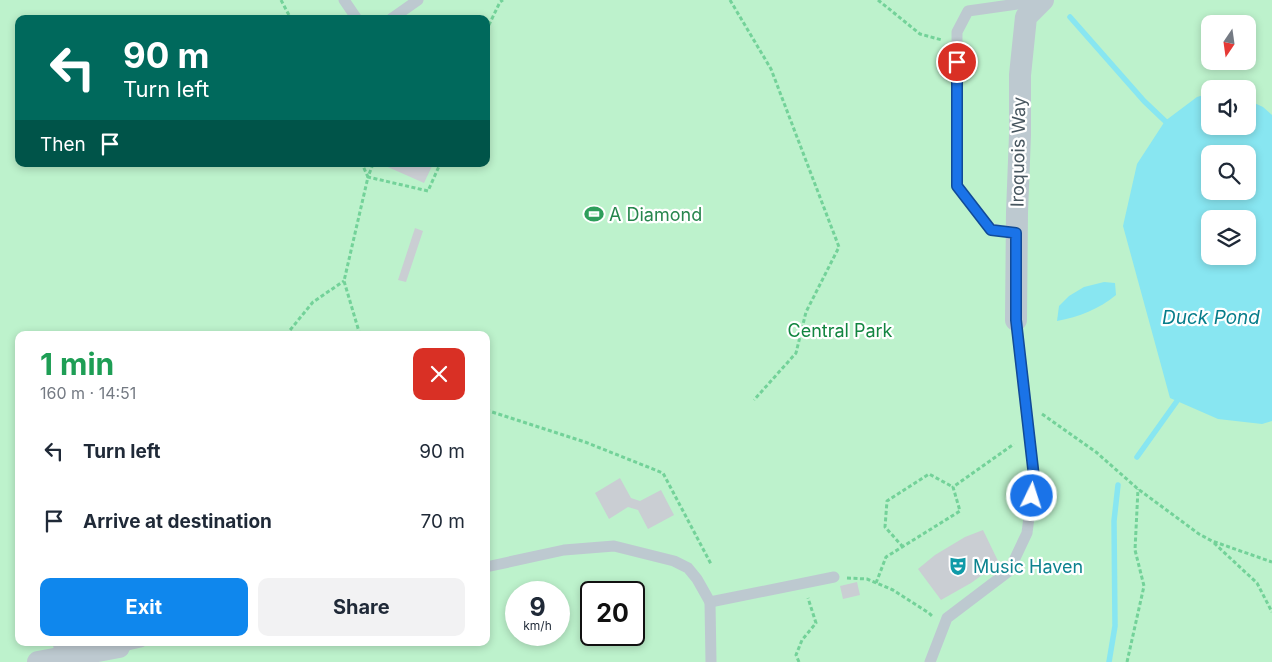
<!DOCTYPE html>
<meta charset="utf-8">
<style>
:root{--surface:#fff;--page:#f2f2f3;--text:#1f2937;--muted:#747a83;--accent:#0f87ed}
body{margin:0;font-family:Inter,sans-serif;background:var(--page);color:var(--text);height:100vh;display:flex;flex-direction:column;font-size:19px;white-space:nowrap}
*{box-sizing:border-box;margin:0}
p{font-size:16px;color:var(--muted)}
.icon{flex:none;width:28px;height:28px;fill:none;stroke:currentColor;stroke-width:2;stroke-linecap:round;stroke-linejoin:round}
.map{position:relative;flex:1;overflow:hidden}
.sheet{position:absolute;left:15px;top:331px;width:475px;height:315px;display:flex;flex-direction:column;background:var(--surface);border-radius:10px;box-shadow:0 2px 8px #0003}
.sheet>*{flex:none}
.hud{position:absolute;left:15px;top:15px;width:475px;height:152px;border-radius:10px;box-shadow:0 2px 8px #0003;background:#00695c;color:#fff;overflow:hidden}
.needle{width:32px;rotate:193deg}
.buttons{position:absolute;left:1201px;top:15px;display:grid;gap:10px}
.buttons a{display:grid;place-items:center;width:55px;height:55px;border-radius:10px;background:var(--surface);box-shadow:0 2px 8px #0003;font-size:25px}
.speed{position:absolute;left:505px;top:581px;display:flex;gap:10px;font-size:25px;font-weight:700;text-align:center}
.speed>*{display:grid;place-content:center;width:65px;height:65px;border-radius:50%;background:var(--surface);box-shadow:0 2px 8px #0003;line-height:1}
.speed small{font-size:12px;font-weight:400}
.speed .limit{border:2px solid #111;border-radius:8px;background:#fff;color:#111}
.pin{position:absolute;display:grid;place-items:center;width:42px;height:42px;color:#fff;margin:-21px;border:2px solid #fff;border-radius:50%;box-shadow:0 1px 5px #0007}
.me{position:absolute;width:55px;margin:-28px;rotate:4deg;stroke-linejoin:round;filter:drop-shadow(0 0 4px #0008)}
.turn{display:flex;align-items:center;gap:18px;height:105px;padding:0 25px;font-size:22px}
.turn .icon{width:65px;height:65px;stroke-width:2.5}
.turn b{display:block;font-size:35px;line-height:42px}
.then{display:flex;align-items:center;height:48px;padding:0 25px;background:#0003;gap:10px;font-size:19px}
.round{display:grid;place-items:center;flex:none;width:52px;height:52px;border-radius:10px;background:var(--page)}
.head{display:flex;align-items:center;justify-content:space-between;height:85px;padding:0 25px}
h1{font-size:30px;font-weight:700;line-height:38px;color:#1e9e55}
.action{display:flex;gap:10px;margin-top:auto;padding:10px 25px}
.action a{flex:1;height:58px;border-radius:10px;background:var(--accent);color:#fff;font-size:20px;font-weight:700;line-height:58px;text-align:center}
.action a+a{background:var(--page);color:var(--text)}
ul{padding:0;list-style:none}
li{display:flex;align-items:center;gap:15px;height:70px;padding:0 25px}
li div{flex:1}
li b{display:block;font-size:19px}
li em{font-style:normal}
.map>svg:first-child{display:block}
.green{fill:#bdf2cc;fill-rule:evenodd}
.water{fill:#88e6f1;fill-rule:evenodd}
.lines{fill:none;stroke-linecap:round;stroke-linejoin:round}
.stream{stroke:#88e6f1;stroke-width:5.5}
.building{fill:#caced3}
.path{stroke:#73d299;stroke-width:3;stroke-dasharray:4 2.5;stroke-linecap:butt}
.lane{stroke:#bdc9d0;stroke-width:11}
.street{stroke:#bdc9d0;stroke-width:22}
.route-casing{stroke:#114b97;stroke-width:12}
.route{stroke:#1a73e8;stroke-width:9}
.labels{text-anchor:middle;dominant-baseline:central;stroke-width:4.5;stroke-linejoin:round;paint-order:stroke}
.street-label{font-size:18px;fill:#47565f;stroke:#fff}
.leisure-label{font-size:18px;fill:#27864d;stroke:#fff;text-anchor:start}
.park-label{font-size:18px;fill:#128540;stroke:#fff}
.culture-label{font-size:18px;fill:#0d838f;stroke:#fff;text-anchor:start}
.water-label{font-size:19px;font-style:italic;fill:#077d8b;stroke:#fff}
</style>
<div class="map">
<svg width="1272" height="662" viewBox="0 0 1272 662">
<rect width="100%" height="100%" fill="#f3f0f0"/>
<!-- green -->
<path class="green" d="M0,0H1272V662H0ZM19,19H486V164H19ZM1210,24H1248V61H1210ZM1210,89H1248V126H1210ZM1210,154H1248V191H1210ZM1210,219H1248V256H1210ZM19,335H486V642H19ZM516,592H559V635H516ZM591,592H634V635H591Z"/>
<!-- water -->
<g class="water">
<path d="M1210,93V126H1248V100L1263,107L1272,115V421L1262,424L1218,419L1170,398L1123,226L1137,164L1165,121L1197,97ZM1210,154H1248V191H1210ZM1210,219H1248V256H1210Z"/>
<path d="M1104,282L1115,283L1116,295C1099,309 1079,317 1057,321L1059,306L1069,296L1084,287Z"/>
</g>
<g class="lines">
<!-- stream -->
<g class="stream">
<polyline points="1070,17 1144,101 1165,121"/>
<polyline points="1137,457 1177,401"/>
<polyline points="1109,662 1115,626 1114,521 1118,485"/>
</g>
</g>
<!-- building -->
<g class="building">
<polygon points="381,164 433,164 424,183"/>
<polygon points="415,228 423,231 406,282 398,280"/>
<polygon points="620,478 631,498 640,501 661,490 674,515 648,529 638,510 628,507 609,519 595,493"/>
<polygon points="983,530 999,563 971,583 941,600 918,569 935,555 965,537"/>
<polygon points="857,582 860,595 843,599 840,586"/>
</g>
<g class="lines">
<!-- path -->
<g class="path">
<polyline points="281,0 291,19"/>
<polyline points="730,0 771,69 839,247 806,312 796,353 754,400"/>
<polyline points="878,0 920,34 942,40"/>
<polyline points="486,31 500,2 503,0"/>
<polyline points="373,164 368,177 428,191 440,164"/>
<polyline points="286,335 313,302 344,281"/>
<polyline points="360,335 344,281 368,177 362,164"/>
<polyline points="486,410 585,442 663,473 711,564"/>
<polyline points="1042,414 1096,452 1138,489 1199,534 1212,541 1272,562"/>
<polyline points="1214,543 1257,583 1272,612"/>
<polyline points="903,547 885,527 887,501 929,474 953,487"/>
<polyline points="847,578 867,579 893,590 929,613 933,617"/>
<polyline points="876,583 886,557 960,511 953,487 1014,444"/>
<polyline points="799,662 796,655 802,640 816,623 808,598"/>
<polyline points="1127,662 1144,586 1135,550 1138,489"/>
</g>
<!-- lane -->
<g class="lane">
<polyline points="344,0 357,19"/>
<polyline points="391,19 418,0"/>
<polyline points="1016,233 991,229 957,186 957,32 968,11 1038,1"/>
<polyline points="486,567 564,550 614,546 674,561 688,568 697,579 710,602 834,577"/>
<polyline points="710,602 711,662"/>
<polyline points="58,642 61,658"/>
<polyline points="119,647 141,642"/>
<polyline points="930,662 947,618 1009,571 1027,533 1034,477 1016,320"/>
</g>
<!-- street -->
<g class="street">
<polyline points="1016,320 1017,212 1020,135 1020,75 1026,17 1043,0"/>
<polyline points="38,662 119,647"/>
</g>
</g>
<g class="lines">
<!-- route casing -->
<g class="route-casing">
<polyline id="route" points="957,62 957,186 991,230 1016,233 1016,320 1034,477 1032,496"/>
</g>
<!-- route -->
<use href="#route" class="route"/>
</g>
<!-- icons -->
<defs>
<g id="stadium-bare" transform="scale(1.5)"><path d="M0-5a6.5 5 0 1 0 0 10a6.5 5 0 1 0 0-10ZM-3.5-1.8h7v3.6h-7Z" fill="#2e9e5b" stroke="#fff" stroke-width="2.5" paint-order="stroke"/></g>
<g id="theatre-bare" transform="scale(1.5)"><path d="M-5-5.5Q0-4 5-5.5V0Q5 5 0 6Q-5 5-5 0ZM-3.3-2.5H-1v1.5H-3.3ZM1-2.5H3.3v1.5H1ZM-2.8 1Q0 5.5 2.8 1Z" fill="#0f9aa8" stroke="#fff" stroke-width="2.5" paint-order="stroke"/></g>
</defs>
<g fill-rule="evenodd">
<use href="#stadium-bare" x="594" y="214"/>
<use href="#theatre-bare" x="958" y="566"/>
</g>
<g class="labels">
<!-- street labels -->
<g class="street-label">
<text transform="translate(1018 152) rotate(-89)">Iroquois Way</text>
</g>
<!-- leisure labels -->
<g class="leisure-label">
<text x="609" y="214">A Diamond</text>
</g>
<!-- park labels -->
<g class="park-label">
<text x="840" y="330">Central Park</text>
</g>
<!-- culture labels -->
<g class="culture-label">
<text x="973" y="566">Music Haven</text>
</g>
<!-- water labels -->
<g class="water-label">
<text x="1211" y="317">Duck Pond</text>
</g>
</g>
</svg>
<div class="buttons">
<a><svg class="needle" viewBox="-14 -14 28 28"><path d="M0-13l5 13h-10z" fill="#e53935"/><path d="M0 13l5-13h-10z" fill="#747a83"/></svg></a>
<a><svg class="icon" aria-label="sound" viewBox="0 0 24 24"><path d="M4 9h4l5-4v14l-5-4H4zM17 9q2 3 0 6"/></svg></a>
<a><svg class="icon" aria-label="search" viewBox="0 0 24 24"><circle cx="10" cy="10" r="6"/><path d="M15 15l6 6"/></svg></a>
<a><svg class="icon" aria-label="layers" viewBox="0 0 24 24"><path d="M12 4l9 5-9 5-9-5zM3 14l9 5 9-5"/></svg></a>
</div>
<div class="speed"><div>9<small>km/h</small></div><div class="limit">20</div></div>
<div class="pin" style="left:957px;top:62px;background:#d93025"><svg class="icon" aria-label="arrive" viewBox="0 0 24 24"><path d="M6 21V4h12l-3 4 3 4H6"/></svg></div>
<svg class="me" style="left:1032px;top:496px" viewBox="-20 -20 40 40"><circle r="17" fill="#1a73e8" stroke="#fff" stroke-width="3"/><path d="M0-11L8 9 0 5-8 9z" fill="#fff"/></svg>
<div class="hud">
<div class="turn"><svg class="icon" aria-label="left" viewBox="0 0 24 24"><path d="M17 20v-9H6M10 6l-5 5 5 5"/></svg><div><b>90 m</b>Turn left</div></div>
<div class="then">Then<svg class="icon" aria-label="arrive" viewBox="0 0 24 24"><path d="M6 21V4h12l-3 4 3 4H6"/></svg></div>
</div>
<section class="sheet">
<div class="head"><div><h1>1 min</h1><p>160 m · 14:51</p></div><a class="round" style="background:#d93025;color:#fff"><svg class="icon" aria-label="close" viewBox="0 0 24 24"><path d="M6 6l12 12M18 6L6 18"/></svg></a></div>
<ul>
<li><svg class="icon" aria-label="left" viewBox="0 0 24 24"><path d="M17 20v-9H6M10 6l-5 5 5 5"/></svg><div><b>Turn left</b></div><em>90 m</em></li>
<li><svg class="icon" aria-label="arrive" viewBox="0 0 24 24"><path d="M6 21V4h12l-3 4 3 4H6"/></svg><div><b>Arrive at destination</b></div><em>70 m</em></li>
</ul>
<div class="action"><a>Exit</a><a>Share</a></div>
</section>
</div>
